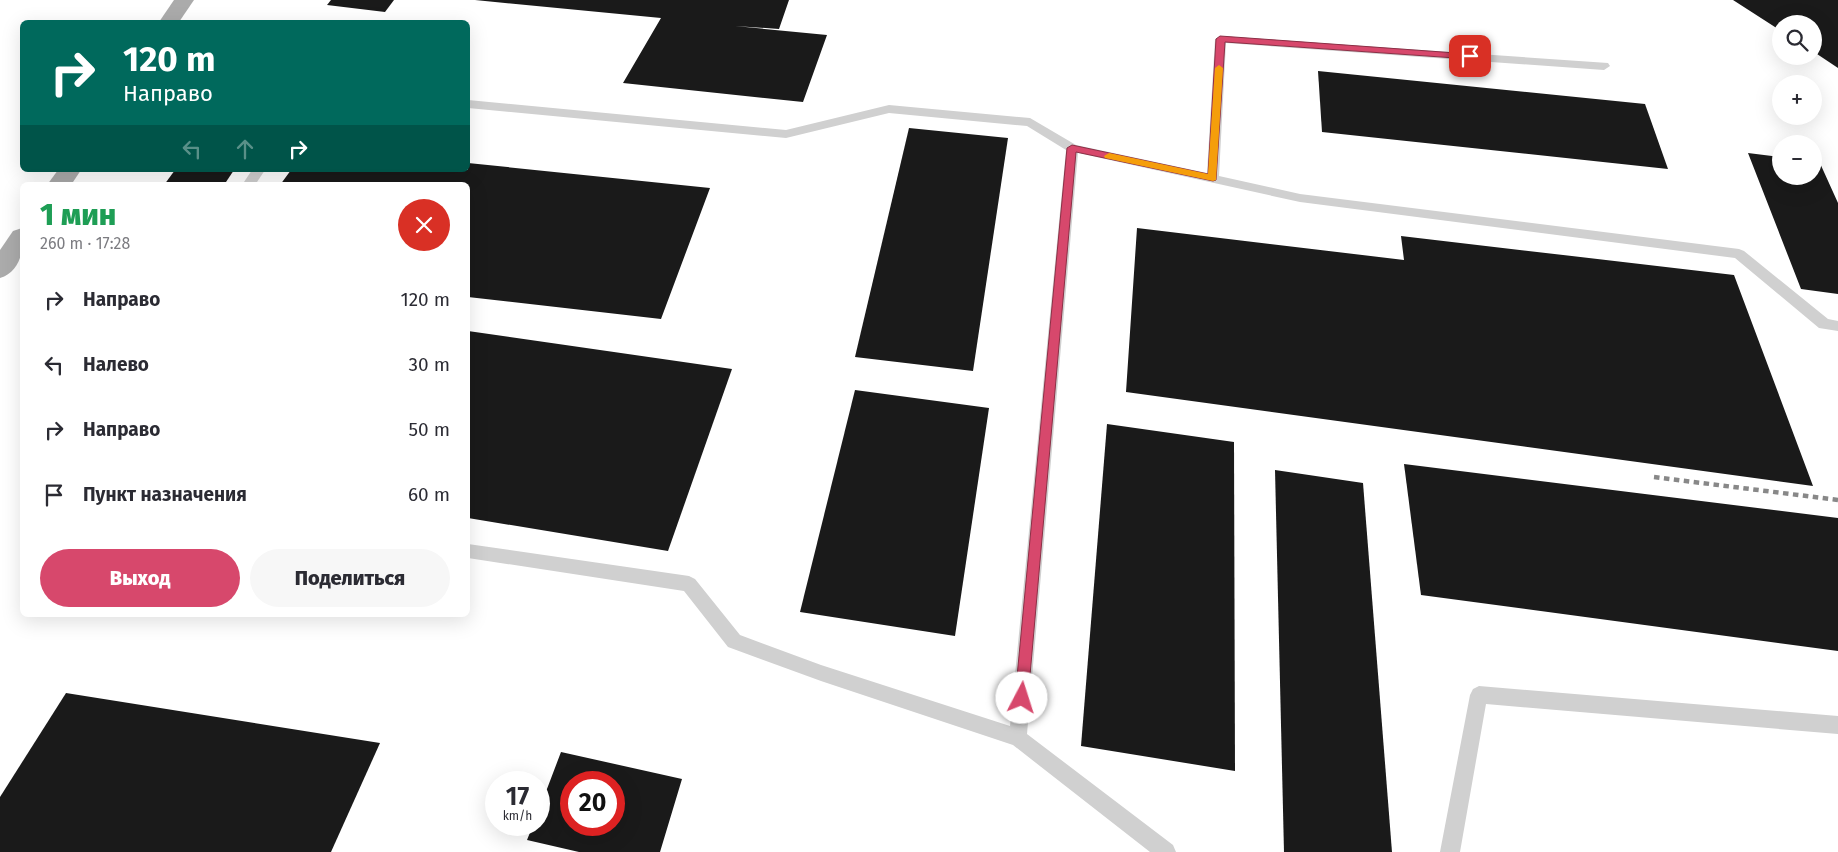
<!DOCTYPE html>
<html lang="ru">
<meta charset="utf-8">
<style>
:root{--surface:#fff;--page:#f7f7f7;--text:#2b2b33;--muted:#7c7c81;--accent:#d7486c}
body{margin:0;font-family:"Fira Sans",sans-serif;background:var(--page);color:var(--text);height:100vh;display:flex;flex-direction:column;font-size:19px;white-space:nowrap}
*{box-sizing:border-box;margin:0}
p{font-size:16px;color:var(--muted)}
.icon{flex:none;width:28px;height:28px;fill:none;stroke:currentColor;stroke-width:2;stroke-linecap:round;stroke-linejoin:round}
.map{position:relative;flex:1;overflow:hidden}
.sheet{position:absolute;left:20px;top:182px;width:450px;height:435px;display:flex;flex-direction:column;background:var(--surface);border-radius:8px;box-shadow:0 5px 20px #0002}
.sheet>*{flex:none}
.guide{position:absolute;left:20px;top:20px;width:450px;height:152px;border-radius:8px;box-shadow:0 5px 20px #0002;background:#00695c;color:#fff;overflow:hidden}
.tools{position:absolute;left:1772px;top:15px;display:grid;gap:10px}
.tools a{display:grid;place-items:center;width:50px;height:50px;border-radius:50%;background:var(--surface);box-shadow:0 5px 20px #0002;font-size:25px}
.speed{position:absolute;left:485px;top:771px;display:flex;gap:10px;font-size:25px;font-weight:700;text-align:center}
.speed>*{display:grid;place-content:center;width:65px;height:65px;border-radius:50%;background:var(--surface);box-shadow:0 5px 20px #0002;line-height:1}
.speed small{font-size:12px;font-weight:400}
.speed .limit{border:8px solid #d22;background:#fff;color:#111}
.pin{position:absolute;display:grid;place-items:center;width:42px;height:42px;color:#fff;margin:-21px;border-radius:10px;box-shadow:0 2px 8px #0006}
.me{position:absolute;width:55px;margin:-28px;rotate:5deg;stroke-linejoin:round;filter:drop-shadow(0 0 4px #0008)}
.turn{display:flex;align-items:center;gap:18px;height:105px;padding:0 20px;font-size:22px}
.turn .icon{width:65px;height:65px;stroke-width:2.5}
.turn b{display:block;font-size:35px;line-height:42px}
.lanes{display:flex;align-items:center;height:48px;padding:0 20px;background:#0003;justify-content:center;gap:25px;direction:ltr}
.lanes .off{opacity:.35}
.round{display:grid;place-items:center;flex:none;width:52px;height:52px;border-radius:26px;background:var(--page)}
.overview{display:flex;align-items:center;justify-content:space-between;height:85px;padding:0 20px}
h1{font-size:30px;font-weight:800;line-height:38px;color:#1e9e55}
.primary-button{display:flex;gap:10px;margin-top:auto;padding:10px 20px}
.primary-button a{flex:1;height:58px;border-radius:30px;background:var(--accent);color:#fff;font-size:20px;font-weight:800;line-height:58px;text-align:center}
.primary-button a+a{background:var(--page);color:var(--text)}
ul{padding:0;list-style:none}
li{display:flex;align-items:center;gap:15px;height:65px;padding:0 20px}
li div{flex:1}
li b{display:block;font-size:19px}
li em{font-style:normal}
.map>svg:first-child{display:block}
.building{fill:#1a1a1a;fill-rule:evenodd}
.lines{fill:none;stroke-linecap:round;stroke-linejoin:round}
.lane{fill:#d0d0d0;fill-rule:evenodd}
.primary{fill:#ababab;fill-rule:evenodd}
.rail{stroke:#888;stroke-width:4.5;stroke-dasharray:5.5 4.5;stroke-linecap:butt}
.route{fill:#d7486c;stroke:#8c2f46}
.slow{fill:#f59e0b}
</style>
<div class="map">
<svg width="1838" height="852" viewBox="0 0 1838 852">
<rect width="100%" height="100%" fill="#fff"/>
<!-- building -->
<g class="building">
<polygon points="331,0 394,0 385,12 327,5"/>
<polygon points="475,0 789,0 779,29 735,26 827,35 803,102 623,83 661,18"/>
<polygon points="1733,0 1838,0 1838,68 1814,52 1814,24 1781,24 1781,31"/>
<polygon points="1318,71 1645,104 1668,169 1322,132"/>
<polygon points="909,128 1008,138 973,371 855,357"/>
<polygon points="1748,153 1781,157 1781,176 1814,176 1814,161 1819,161 1838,203 1838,294 1801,289"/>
<polygon points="468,163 710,188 661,319 468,297 468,185 280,185 291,170 468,170"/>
<polygon points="175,170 234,170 224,185 164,185"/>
<polygon points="1137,228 1404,260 1401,236 1734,275 1813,486 1126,392"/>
<polygon points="468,331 732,369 668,551 468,518"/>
<polygon points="855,390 989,408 955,636 800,612"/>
<polygon points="1107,424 1234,442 1235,771 1081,746"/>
<polygon points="1404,464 1838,518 1838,651 1421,595"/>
<polygon points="1275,470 1363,483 1392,852 1284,852"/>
<polygon points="66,693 380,743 331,852 0,852 0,797"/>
<path d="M561,752L682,779L660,852H579L527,840L533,825H539V810ZM571,782H614V825H571Z"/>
</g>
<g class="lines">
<!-- lane -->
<g class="lane">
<polygon points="1221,36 1608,63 1610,66 1604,70 1226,43 1219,176 1300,194 1739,249 1744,251 1828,319 1838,321 1838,331 1819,328 1735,258 1300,202 1078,153 1027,734 1173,845 1176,852 1150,852 1013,745 821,681 728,647 684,591 468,558 468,544 689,576 695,579 740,635 821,665 1010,726 1066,150 1027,126 889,113 786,138 468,108 468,100 786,130 889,105 1030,118 1076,145 1207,173 1215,39"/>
<polygon points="252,170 265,170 255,185 242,185"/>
<polygon points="1479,686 1838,716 1838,734 1486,704 1460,852 1440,852 1470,695 1473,689"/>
</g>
<!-- primary -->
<g class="primary">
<polygon points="174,0 194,0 179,22 159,22"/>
<polygon points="58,170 81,170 71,185 47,185"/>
<path d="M22,228C25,247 21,272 0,278V250L13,231Z"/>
</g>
<!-- rail -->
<polyline class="rail" points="1654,477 1838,500"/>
</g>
<!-- route -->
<polygon class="route" points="1220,36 1470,54 1474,56 1470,59 1225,42 1216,180 1213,181 1076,152 1028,698 1026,703 1022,705 1017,703 1015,698 1067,148 1072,145 1208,174 1216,39"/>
<!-- slow -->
<polygon class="slow" points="1219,65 1223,68 1216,180 1213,181 1105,158 1104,156 1109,153 1208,174 1215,68"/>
</svg>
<div class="tools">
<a><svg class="icon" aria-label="search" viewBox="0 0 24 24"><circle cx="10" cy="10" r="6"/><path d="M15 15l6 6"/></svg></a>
<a>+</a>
<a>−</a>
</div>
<div class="speed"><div>17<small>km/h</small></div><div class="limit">20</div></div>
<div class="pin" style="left:1470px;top:56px;background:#d93025"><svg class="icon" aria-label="arrive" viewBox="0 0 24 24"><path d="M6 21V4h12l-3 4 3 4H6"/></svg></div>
<svg class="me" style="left:1022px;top:698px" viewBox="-20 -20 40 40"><circle r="19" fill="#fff"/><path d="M0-13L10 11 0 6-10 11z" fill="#d7486c"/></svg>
<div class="guide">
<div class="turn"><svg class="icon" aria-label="right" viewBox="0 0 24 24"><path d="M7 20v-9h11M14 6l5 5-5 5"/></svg><div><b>120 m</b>Направо</div></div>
<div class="lanes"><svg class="icon off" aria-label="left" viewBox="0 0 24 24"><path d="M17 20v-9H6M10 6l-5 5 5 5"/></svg><svg class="icon off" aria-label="ahead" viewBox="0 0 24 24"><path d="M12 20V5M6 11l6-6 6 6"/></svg><svg class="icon" aria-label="right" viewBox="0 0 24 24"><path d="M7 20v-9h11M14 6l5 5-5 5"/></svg></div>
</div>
<section class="sheet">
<div class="overview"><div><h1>1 мин</h1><p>260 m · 17:28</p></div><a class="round" style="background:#d93025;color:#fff"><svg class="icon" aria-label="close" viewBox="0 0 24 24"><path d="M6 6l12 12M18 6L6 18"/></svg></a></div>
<ul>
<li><svg class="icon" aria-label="right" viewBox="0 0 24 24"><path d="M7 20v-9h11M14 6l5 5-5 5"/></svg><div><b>Направо</b></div><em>120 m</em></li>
<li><svg class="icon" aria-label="left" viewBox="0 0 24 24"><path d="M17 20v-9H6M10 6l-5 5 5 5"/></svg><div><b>Налево</b></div><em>30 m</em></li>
<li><svg class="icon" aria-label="right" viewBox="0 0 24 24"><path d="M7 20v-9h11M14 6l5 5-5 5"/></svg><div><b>Направо</b></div><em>50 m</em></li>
<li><svg class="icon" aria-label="arrive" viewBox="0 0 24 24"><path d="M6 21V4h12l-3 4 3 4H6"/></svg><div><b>Пункт назначения</b></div><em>60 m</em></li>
</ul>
<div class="primary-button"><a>Выход</a><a>Поделиться</a></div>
</section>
</div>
